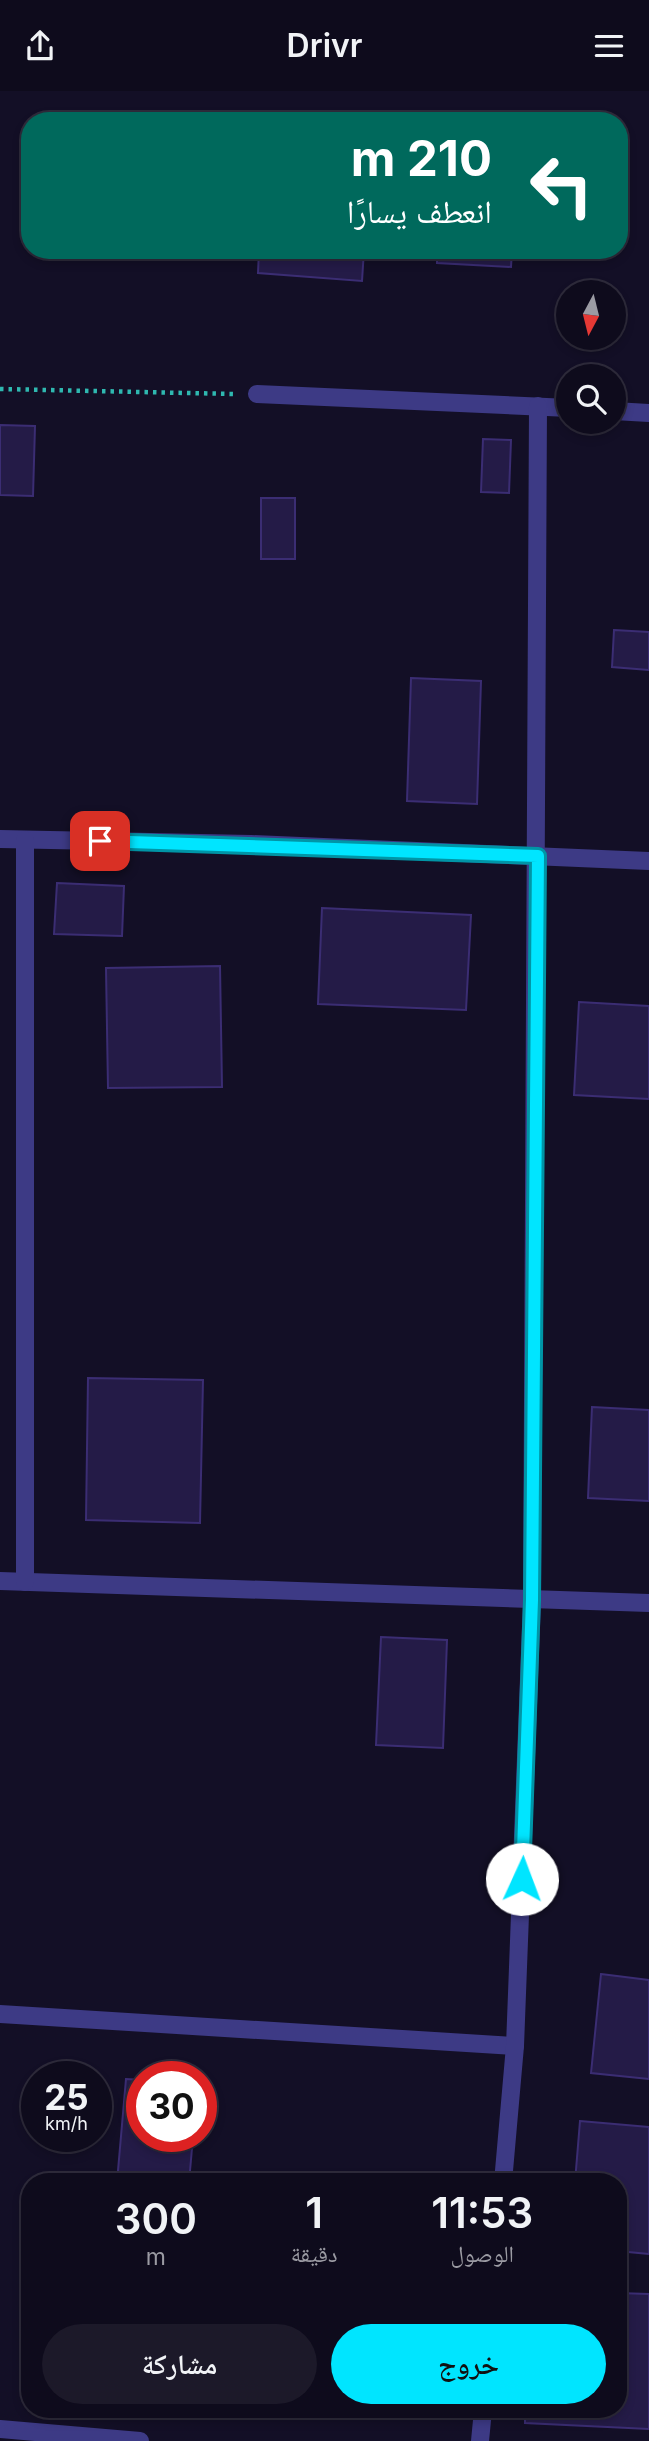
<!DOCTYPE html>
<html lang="ar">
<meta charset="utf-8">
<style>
:root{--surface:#0e0b1c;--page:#1c1929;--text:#f1f3f6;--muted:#9b9ba3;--line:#2e2b3b;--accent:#00e5ff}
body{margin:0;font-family:Inter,"Noto Naskh Arabic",sans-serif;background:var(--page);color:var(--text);direction:rtl;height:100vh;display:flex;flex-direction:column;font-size:26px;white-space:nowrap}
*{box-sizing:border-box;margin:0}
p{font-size:23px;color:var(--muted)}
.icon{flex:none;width:38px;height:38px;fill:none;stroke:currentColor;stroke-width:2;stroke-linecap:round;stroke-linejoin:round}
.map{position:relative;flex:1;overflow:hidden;direction:ltr}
.details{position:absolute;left:21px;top:2082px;width:606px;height:245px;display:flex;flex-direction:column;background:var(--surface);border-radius:28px;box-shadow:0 4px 10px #0003,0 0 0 2px var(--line);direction:rtl}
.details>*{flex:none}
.guide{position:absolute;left:21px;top:21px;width:607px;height:147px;border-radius:28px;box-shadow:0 4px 10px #0003,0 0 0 2px var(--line);direction:rtl;background:#00695c;color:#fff;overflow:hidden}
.needle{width:46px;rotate:187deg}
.tools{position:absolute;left:556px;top:189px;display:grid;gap:14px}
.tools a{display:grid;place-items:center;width:70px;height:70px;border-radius:50%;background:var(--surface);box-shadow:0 4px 10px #0003,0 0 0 2px var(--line);font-size:35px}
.speed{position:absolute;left:21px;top:1970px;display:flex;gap:14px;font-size:35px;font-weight:700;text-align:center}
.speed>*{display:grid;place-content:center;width:91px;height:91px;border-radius:50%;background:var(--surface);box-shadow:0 4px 10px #0003,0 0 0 2px var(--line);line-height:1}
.speed small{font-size:18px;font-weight:400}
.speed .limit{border:10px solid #d22;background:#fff;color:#111}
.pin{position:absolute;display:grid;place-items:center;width:60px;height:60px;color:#fff;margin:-30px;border-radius:14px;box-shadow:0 4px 10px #0006}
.me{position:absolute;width:77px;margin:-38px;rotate:2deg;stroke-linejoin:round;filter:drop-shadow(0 0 5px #0008)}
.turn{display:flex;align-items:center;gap:24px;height:147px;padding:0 21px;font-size:32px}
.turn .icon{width:91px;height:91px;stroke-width:2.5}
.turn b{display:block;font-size:49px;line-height:60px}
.eta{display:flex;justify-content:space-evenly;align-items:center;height:119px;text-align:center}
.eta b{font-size:42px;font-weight:600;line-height:49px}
.primary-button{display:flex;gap:14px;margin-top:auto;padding:14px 21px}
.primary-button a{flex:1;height:80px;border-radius:42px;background:var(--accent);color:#111;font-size:28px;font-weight:600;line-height:80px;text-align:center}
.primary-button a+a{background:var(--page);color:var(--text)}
header{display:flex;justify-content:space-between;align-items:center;height:91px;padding:0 21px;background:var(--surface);font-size:32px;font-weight:600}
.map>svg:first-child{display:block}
.building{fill:#241b47;stroke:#3b2d73;stroke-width:2}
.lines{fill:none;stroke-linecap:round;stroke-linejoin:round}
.path{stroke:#2fb8b0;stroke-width:4.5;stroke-dasharray:3.5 5;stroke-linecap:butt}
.minor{stroke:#3d3a85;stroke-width:18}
.route-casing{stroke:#0095a6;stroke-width:18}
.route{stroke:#00e5ff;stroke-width:12}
</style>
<header><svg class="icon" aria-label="menu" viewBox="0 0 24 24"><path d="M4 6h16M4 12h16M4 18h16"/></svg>Drivr<svg class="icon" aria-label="share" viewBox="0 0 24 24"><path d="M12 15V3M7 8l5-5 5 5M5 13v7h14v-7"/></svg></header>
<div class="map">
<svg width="649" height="2350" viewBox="0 0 649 2350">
<rect width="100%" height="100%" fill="#130f26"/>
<!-- building -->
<g class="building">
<polygon points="259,159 364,159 362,190 258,182"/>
<polygon points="437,159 512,159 511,176 437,172"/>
<polygon points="0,334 35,335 33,405 0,404"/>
<polygon points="483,348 511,349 509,402 481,401"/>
<rect x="261" y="407" width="34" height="61"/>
<polygon points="614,539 649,541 649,579 612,576"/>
<polygon points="411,587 481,590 477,713 407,710"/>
<polygon points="57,792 124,795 122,845 54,843"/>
<polygon points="322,817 471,824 466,919 318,913"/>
<polygon points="220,875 222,996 108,997 106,877"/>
<polygon points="579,911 649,915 649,1008 574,1004"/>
<polygon points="88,1287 203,1289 200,1432 86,1429"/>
<polygon points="592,1316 649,1319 649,1410 588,1407"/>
<polygon points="381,1546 447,1549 443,1657 376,1654"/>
<polygon points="601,1883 649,1889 649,1988 591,1982"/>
<polygon points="126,1988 142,1989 142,2046 193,2046 189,2091 117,2091"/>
<polygon points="580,2030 649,2036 649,2163 618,2160 618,2091 575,2091"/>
<polygon points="618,2202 649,2203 649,2338 525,2332 525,2319 618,2319"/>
</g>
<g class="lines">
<!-- path -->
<polyline class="path" points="0,298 234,303"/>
<!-- minor -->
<g class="minor">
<polyline points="257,303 569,317"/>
<polyline points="614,320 649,322"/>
<polyline points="0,748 251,753 649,770"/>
<polyline points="0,1490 649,1512"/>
<polyline points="25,1491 25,749"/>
<polyline points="0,1923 515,1955"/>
<polyline points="503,2091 515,1955 532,1509 538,315"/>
<polyline points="0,2338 140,2350"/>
<polyline points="480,2350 483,2319"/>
</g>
</g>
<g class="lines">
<!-- route casing -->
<g class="route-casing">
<polyline id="route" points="100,750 538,765 532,1509 522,1788"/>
</g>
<!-- route -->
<use href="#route" class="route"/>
</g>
</svg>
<div class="tools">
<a><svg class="needle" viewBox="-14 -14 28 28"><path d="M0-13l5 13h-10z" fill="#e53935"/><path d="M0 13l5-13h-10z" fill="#9b9ba3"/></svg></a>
<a><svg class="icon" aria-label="search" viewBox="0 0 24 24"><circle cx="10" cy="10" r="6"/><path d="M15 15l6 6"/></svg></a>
</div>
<div class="speed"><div>25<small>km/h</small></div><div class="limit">30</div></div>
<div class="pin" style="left:100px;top:750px;background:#d93025"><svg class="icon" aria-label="arrive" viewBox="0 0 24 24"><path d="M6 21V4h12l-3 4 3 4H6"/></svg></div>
<svg class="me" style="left:522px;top:1788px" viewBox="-20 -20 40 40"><circle r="19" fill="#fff"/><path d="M0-13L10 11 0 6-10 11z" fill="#00e5ff"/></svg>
<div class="guide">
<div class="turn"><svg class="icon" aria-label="left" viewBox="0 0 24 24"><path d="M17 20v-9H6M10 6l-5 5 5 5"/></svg><div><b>210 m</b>انعطف يسارًا</div></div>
</div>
<section class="details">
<div class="eta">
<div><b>11:53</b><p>الوصول</p></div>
<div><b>1</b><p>دقيقة</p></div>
<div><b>300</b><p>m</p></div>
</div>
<div class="primary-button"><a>خروج</a><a>مشاركة</a></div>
</section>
</div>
